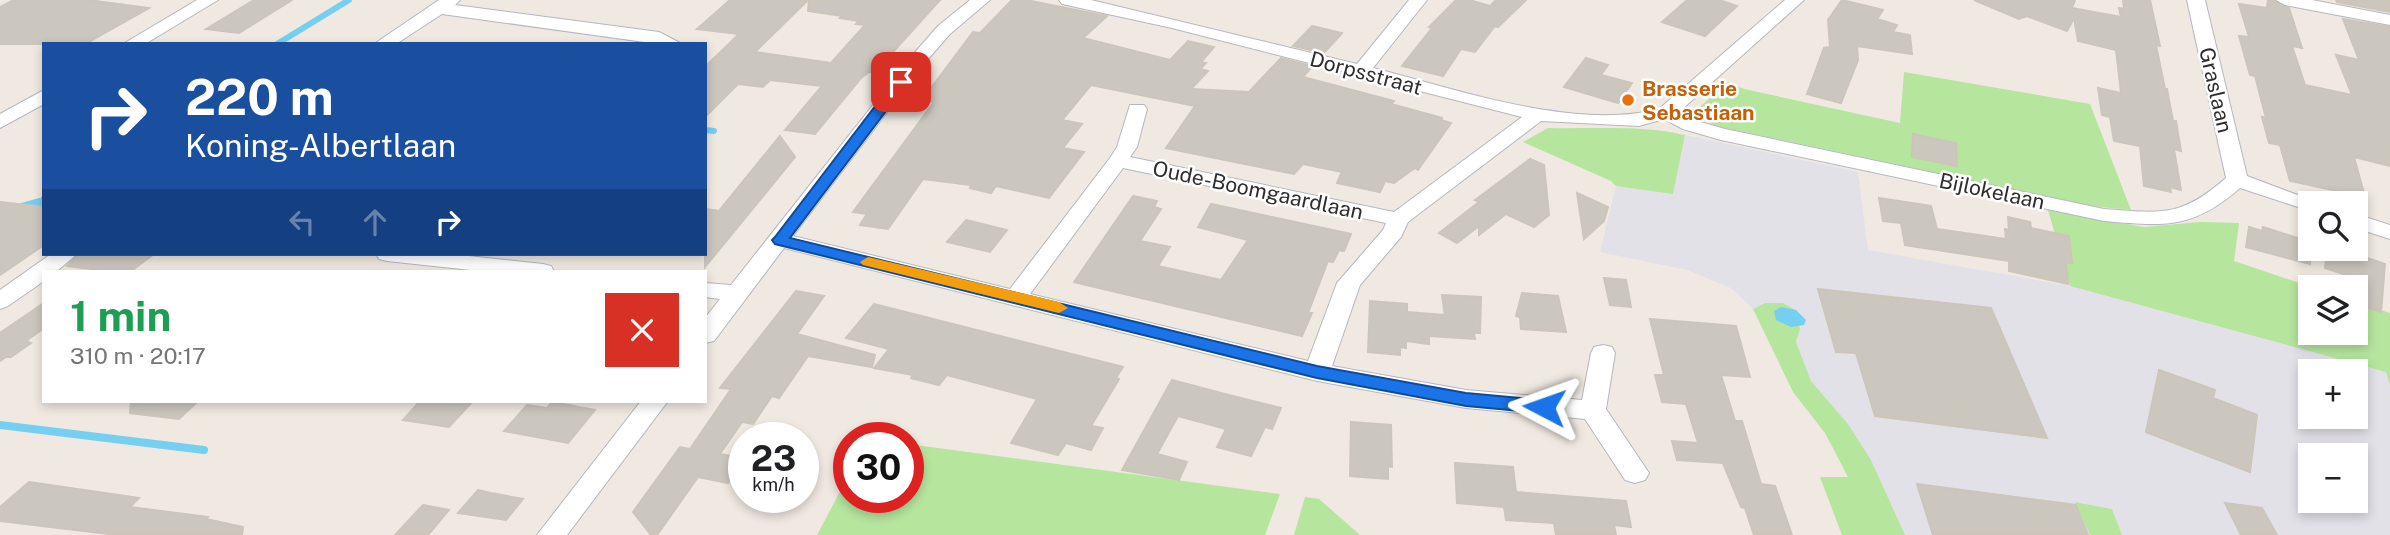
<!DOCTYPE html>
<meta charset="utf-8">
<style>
:root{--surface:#fff;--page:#f6f6f6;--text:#202124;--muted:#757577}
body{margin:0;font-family:"Public Sans",sans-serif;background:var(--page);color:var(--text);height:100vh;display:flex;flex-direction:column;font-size:26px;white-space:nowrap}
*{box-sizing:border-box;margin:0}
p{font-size:23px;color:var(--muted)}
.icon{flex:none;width:38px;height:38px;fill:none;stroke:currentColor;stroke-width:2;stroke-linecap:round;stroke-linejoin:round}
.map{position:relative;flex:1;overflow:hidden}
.side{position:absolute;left:42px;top:270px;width:665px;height:133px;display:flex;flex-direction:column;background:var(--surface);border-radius:0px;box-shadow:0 4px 10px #0003}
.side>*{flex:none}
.hud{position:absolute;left:42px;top:42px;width:665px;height:214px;border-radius:0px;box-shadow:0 4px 10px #0003;background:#1a4fa0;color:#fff;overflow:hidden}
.controls{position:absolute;left:2298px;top:191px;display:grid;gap:14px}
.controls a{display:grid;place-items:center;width:70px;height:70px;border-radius:0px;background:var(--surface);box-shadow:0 4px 10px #0003;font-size:35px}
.speed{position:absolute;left:728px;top:422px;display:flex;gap:14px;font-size:35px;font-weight:700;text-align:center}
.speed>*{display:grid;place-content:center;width:91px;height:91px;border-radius:50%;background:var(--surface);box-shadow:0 4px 10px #0003;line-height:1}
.speed small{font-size:18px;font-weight:400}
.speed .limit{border:10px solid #d22;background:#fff;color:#111}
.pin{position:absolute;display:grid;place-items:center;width:60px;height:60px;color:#fff;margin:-30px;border-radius:14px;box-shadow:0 4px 10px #0006}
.me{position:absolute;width:77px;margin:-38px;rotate:274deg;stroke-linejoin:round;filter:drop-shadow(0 0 5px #0008)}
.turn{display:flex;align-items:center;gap:24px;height:147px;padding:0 28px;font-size:32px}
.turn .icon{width:91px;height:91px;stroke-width:2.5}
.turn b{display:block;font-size:49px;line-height:60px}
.lanes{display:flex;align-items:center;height:66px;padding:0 28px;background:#0003;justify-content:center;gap:35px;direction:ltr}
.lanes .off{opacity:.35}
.round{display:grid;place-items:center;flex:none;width:74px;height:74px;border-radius:0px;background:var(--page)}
.summary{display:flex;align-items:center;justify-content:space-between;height:119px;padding:0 28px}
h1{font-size:42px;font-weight:700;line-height:52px;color:#1e9e55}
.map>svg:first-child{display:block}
.industrial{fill:#e3e1e8;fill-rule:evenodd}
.green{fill:#b6e59e}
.water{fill:#75cff0}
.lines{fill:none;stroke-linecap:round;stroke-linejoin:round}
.stream-far1{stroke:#75cff0;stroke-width:6}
.stream{stroke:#75cff0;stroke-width:8}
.building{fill:#cbc7bf;stroke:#cbc5ba;stroke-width:2}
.minor-casing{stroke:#b4b7c1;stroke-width:2}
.minor{fill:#fff;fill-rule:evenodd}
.route{fill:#1a73e8;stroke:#114b97;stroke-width:2}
.slow{fill:#f59e0b}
.food-dot{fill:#e8710a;stroke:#fff;stroke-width:2.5}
.labels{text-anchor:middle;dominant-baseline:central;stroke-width:5;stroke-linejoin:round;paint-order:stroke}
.street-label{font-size:21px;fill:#2e2e2e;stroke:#fff}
.food-label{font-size:21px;font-weight:bold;fill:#c56008;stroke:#fff;text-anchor:start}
</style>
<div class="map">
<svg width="2390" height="535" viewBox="0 0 2390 535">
<rect width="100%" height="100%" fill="#efe9e1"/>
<!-- industrial -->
<path class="industrial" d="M1685,135L1858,172L1868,250L2070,286L2387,372L2390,385V535H2122L2112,509L2076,502L2090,535H1905L1871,460L1848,424L1811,381L1796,342L1800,329L1765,303L1753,309L1731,288L1687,270L1600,252L1616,186L1673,193ZM2310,371H2356V416H2310ZM2310,455H2356V500H2310Z"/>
<!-- green -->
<g class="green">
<polygon points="1904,72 2090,104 2131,210 2092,206 1716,126 1698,117 1694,112 1728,82 1744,89 1900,123"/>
<path d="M1548,128C1592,129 1643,125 1685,135L1673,194L1616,186L1611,181L1523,142Z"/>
<polygon points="2048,210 2144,227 2200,222 2239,223 2234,261 2311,287 2310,332 2356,332 2356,302 2390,313 2390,385 2386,372 2070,286"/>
<polygon points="1765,303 1783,303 1797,311 1800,329 1796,342 1811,381 1848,424 1871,460 1905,535 1842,535 1820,477 1848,477 1825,433 1793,392 1753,309"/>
<polygon points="908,444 1280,494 1265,535 817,535 849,475 849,497 908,497"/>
<polygon points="1305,497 1319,499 1360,535 1294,535"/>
<polygon points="2075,502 2112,509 2122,535 2090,535"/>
</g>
<!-- water -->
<polygon class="water" points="1781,307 1796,310 1806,320 1804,325 1791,327 1776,320 1774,311"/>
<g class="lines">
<!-- stream-far1 -->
<g class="stream-far1">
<polyline points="277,44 349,0"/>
<polyline points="705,130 714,131"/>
<polyline points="22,206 40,201"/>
<polyline points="40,211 36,211 44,198"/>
</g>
<!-- stream -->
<polyline class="stream" points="0,425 204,450"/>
</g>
<!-- building -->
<g class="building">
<polygon points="14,0 88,0 149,8 85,44 0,44 0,7"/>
<polygon points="254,0 292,0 239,33 206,29"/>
<polygon points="730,0 808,0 755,52 831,63 865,25 856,24 859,21 840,18 842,16 808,11 809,0 940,0 875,72 869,72 861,78 815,134 785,130 822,86 770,80 763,87 738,84 705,117 705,67 739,34 697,29"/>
<polygon points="1012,0 1026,0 1107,16 1083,38 1170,60 1188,41 1214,47 1201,62 1206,63 1200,69 1208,71 1191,89 1249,92 1281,58 1312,66 1303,77 1394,101 1391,104 1442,118 1441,120 1451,123 1418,170 1415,168 1394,183 1385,181 1380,192 1337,183 1342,172 1303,164 1294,174 1166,148 1195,106 1091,85 1062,120 1082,124 1063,148 1084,152 1049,198 996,186 991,193 970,188 971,185 923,179 888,229 860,225 867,214 853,212 934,102 922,100 973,32 980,33"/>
<polygon points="1456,0 1469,0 1490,6 1496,0 1526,0 1498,27 1495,26 1475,52 1461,49 1443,76 1402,66 1432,28 1429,27"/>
<polygon points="1687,0 1719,0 1737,6 1705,36 1662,22"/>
<polygon points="1842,0 1883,10 1877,19 1897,25 1893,32 1910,35 1912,54 1857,46 1858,60 1841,103 1807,94 1824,48 1830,47 1828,20"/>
<polygon points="1974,0 2075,0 2072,8 2121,17 2119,8 2124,9 2123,0 2150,0 2160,46 2156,45 2165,89 2167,89 2173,121 2176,121 2181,151 2174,149 2181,190 2170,187 2171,192 2144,186 2140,146 2114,141 2110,117 2102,115 2098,88 2121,93 2116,50 2078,41 2074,18 2067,31 2027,16 2019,19"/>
<polygon points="2268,0 2274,0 2289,8 2302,48 2292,46 2305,85 2352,95 2336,55 2359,60 2343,19 2390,27 2390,166 2354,157 2365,197 2290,181 2280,145 2269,143 2262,117 2266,118 2255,76 2250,75 2239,36 2249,37 2239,4 2267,8"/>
<polygon points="2336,0 2390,0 2390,12 2337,2"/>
<polygon points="1312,26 1342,33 1324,53 1293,46"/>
<polygon points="1586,58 1608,65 1601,75 1632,83 1618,103 1564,87"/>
<polygon points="1913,134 1956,143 1957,166 1912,157"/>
<polygon points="780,136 795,157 705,267 705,209 719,211"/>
<polygon points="1530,159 1544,165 1549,215 1534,227 1506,214 1479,235 1479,226 1457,243 1439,233 1479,202 1475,200"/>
<polygon points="1577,193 1608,207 1604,221 1584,239"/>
<polygon points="1133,196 1157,201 1154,207 1161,209 1140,241 1170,247 1158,266 1221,280 1248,240 1198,227 1211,204 1351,234 1344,251 1339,250 1333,262 1328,261 1308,313 1312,313 1302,336 1074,282"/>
<polygon points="1879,198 1931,206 1937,229 2006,239 2005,229 2009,230 2008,217 2030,222 2031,228 2069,236 2072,263 2066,262 2068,284 2009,271 2009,261 1905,245 1901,223 1883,221"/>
<polygon points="0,202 44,207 44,245 0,275"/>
<polygon points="966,220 1007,230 990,252 947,242"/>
<polygon points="2249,227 2262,231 2263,227 2310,242 2310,264 2246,247"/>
<polygon points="2327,248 2338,248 2385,264 2381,312 2356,304 2356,278 2325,268"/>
<polygon points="79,254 154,254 131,271 107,271 67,266"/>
<polygon points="1604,278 1626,280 1631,307 1610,305"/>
<polygon points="1818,289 1991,308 2047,438 1875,416 1856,353 1836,352"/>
<polygon points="796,291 824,296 797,334 875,355 872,367 808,356 779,398 772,396 753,424 742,422 720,454 744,458 744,465 734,480 730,479 728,483 698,477 657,535 651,535 633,512 680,447 690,449 731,389 720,388"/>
<polygon points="1522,293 1558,296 1566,332 1521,329 1520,317 1516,316"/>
<polygon points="1442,295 1481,297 1480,333 1474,333 1475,339 1429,336 1429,344 1406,341 1406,348 1400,347 1400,355 1368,352 1370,301 1407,304 1407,312 1445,315"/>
<polygon points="44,303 44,328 26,341 31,343 11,357 6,357 0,361 0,333"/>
<polygon points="874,304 1123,367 1116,378 1119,379 1091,426 1103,428 1091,450 1066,443 1058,455 1011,443 1037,399 947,375 939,385 911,378 913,375 874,368 889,349 846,338"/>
<polygon points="1650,319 1736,326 1750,377 1721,375 1735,421 1742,421 1761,484 1775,486 1792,535 1754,535 1745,508 1741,507 1723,463 1677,460 1672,441 1698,443 1686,404 1662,402 1655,375 1664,375"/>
<polygon points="2159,370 2215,390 2213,398 2257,415 2250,472 2146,432"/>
<polygon points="1172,380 1225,394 1281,408 1272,429 1265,427 1251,456 1217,447 1226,429 1178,416 1157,454 1187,462 1179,480 1122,470"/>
<polygon points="131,401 198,401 179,419 130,413"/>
<polygon points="420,401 473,401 449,427 403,420"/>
<polygon points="552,402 595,410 568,443 504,431 527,405 547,408"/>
<polygon points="1351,422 1391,425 1392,467 1388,466 1388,479 1350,476"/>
<polygon points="1455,463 1513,467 1516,492 1626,501 1631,527 1614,525 1616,535 1556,535 1554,523 1506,520 1504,507 1457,503"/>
<polygon points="29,482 139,498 130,507 208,517 206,519 243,527 242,535 117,535 0,521 0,507"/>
<polygon points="1917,484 2076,505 2088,535 1933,535"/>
<polygon points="478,490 491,493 523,499 506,520 458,513"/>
<polygon points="2225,503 2262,508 2277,535 2241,535"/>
<polygon points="423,505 449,510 428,535 395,535"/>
</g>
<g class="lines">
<!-- minor casing -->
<g class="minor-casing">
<g id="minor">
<polygon points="197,0 218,0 145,44 123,44"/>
<polygon points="439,0 460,0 455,5 659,32 682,44 659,44 442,14 396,44 374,44"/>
<path d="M970,0H990L950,34L922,66L793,236L1010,289L1110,158L1117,147L1130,105H1144L1147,109L1137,147L1130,157L1394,212L1522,117L1172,28L1062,4L1059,0H1091L1357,64L1409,0H1427L1373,68C1457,89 1574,131 1659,109L1785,0H1804L1679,112L1697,121L1725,129L2104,209C2162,213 2180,218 2226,178L2187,0H2205L2247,176L2319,203H2310V211L2240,188C2192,230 2164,226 2104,221L1721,140L1683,129L1664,119L1639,126L1541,121L1408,222L1401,237L1360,285L1332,366L1466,390L1582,400L1591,353L1594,347L1603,345L1612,347L1615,353L1606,409L1649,473L1645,480L1635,483L1625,480L1585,419L1466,408L1317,381L784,248L714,341L705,343V318L720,299L705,297V283L731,285L910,58L938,26ZM1123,168L1386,223L1383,230L1337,283L1308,361L1030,294Z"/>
<polygon points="2276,0 2312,0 2390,15 2390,25 2285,5"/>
<polygon points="44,90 44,104 0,128 0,114"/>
<polygon points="2356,214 2390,225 2390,239 2356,228"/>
<polygon points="51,254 77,254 57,271 44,271 44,281 8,306 0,309 0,290"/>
<polygon points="376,254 450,254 543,264 551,266 554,271 480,271 387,261 379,259"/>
<polygon points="641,401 668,401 567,535 537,535"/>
</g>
</g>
<!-- minor -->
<use href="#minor" class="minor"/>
</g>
<!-- route -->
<polygon class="route" points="901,78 908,82 790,238 1317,366 1466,393 1544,400 1551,402 1553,407 1551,411 1544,413 1466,406 1317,378 775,244 772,240 775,237 896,79"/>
<!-- slow -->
<polygon class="slow" points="868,257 1059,302 1068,308 1059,313 863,265 860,262"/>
<!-- markers -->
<circle class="food-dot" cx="1628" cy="100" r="7"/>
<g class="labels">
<!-- street labels -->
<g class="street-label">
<text transform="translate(1366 73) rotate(15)">Dorpsstraat</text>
<text transform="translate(2216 90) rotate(77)">Graslaan</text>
<text transform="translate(1258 190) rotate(12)">Oude-Boomgaardlaan</text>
<text transform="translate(1992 191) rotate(12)">Bijlokelaan</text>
</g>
<!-- food labels -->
<g class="food-label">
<text x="1642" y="88">Brasserie<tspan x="1642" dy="24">Sebastiaan</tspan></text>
</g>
</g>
</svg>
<div class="controls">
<a><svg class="icon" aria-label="search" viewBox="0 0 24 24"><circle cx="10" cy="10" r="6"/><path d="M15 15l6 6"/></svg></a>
<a><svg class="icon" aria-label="layers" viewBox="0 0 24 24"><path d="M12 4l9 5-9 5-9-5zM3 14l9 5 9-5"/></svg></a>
<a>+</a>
<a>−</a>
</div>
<div class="speed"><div>23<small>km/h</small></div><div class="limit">30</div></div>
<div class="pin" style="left:901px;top:82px;background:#d93025"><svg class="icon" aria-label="arrive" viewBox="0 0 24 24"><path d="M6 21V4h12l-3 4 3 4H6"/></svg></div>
<svg class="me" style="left:1544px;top:407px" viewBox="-20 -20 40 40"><path d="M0-17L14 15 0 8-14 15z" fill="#1a73e8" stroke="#fff" stroke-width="4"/></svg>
<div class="hud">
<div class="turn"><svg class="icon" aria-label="right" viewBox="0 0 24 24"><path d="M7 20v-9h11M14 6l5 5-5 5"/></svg><div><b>220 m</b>Koning-Albertlaan</div></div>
<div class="lanes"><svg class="icon off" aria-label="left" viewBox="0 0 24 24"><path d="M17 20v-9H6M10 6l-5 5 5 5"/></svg><svg class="icon off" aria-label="ahead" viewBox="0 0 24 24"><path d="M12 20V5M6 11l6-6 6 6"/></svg><svg class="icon" aria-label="right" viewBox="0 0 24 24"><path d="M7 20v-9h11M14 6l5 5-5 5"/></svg></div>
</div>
<section class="side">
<div class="summary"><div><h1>1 min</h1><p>310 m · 20:17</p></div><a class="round" style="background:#d93025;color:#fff"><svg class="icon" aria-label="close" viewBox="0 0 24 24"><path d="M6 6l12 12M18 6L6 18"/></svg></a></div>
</section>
</div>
